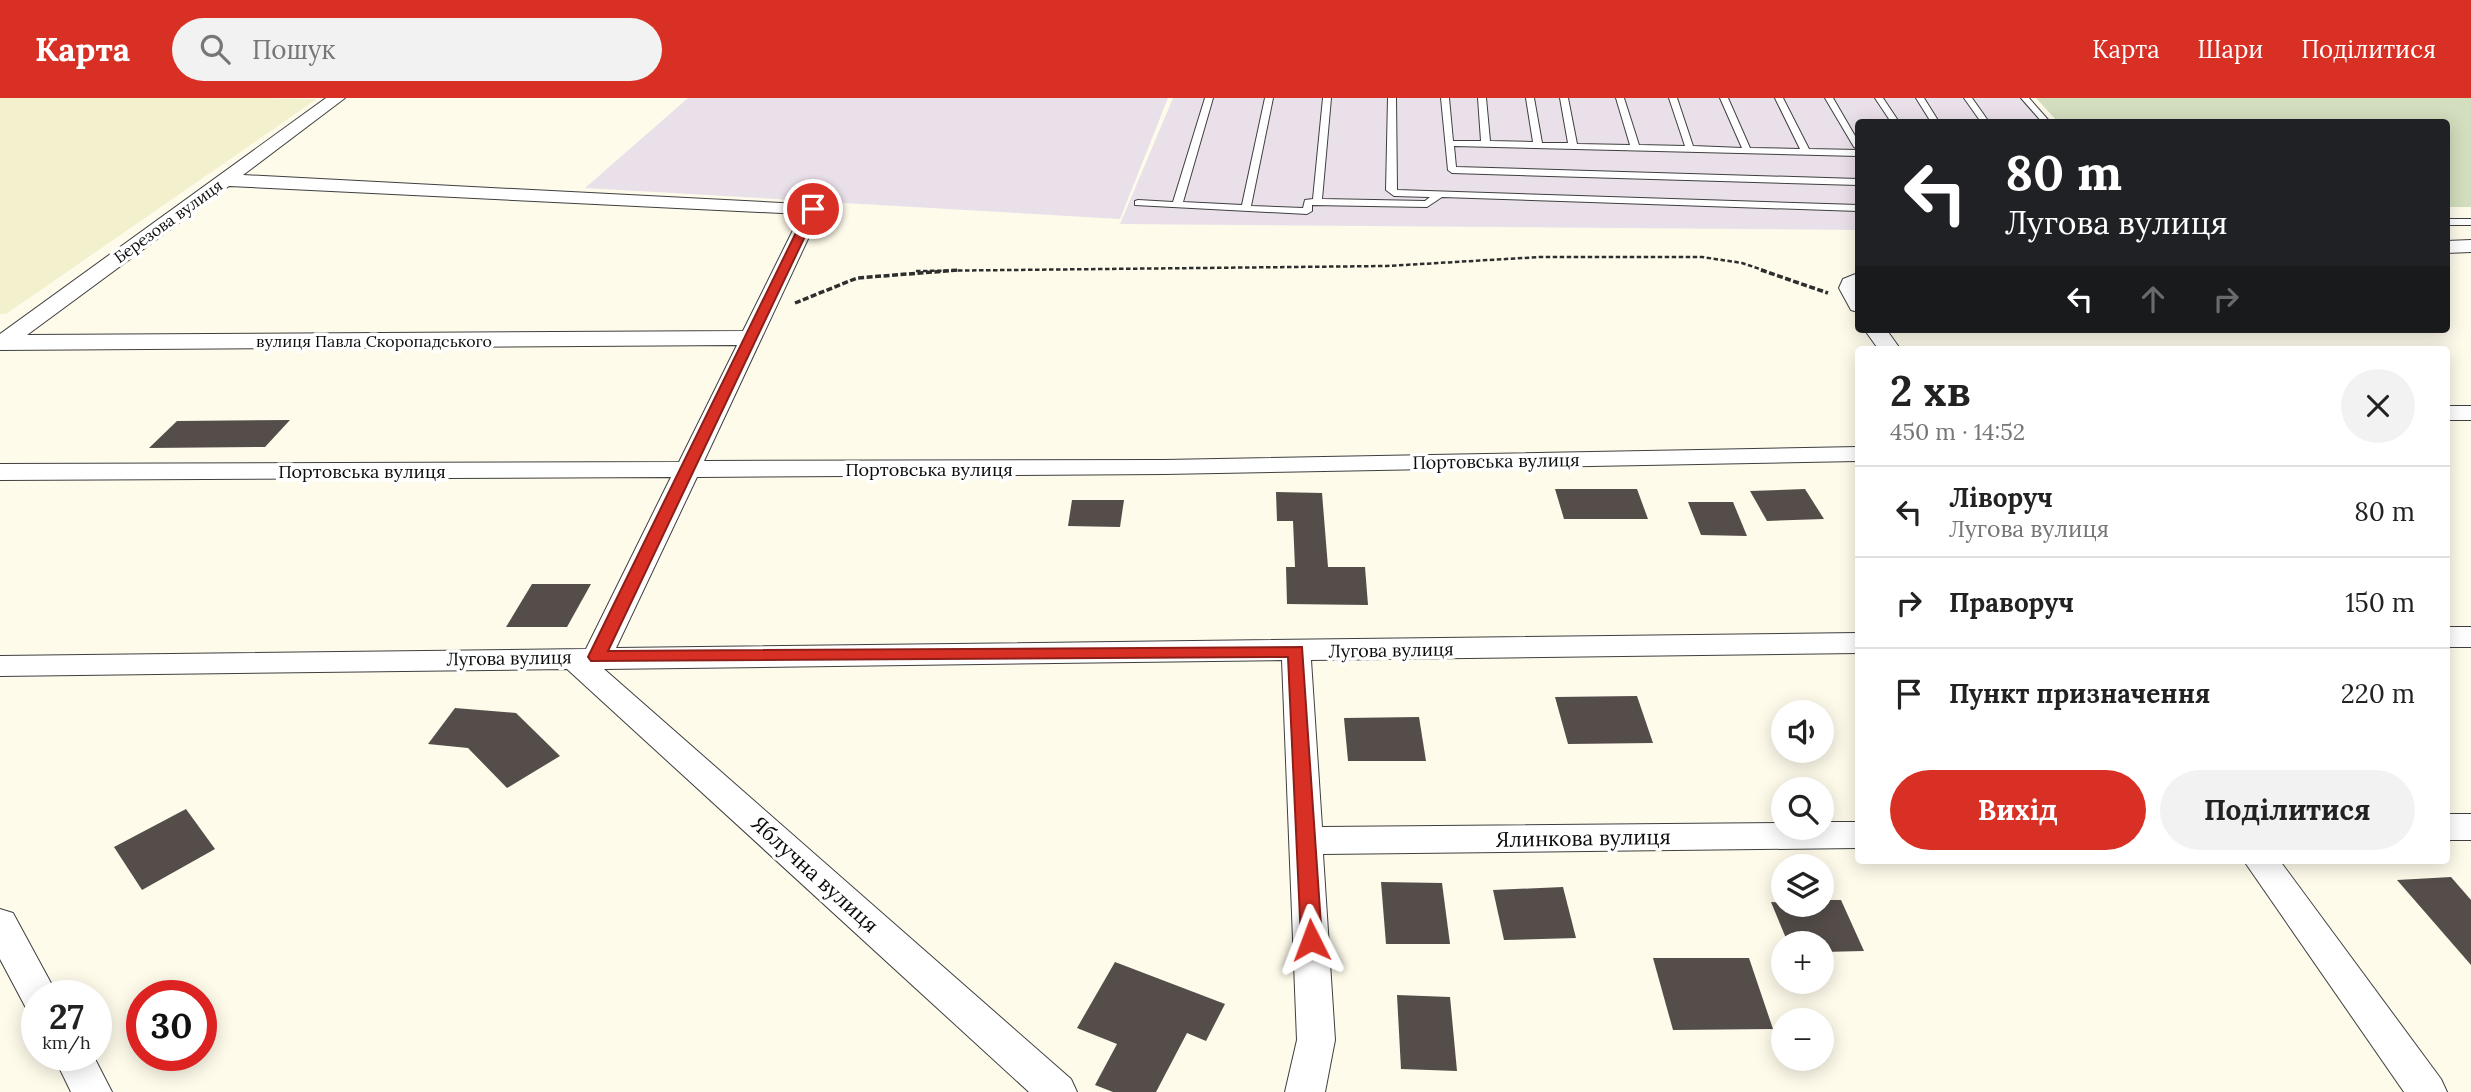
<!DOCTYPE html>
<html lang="uk">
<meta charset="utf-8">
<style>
:root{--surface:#fff;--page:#f2f2f2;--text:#222;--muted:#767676;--line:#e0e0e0;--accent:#d93025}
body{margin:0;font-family:Lora,serif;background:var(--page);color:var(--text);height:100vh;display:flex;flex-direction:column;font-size:26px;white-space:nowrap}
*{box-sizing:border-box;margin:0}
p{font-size:23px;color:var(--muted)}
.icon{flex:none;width:38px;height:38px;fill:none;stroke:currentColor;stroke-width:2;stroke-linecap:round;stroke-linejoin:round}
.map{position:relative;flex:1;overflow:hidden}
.side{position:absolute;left:1855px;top:248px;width:595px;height:518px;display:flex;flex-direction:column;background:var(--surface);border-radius:7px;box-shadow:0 4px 18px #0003}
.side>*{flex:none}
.banner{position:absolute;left:1855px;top:21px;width:595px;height:214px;border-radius:7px;box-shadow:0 4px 18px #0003;background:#202124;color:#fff;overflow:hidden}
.buttons{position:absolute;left:1771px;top:602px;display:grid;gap:14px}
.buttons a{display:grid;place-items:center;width:63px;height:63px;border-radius:50%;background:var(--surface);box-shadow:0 4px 18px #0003;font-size:35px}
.speed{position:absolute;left:21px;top:882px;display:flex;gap:14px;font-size:35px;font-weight:700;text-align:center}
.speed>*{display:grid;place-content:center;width:91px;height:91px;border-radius:50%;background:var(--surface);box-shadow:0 4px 18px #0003;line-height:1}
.speed small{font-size:18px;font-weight:400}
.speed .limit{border:10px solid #d22;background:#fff;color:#111}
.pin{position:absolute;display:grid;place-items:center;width:60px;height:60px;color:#fff;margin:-30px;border:4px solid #fff;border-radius:50%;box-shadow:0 2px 7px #0007}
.me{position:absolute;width:77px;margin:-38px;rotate:357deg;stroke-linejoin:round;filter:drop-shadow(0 0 5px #0008)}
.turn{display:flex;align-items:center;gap:24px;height:147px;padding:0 35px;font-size:32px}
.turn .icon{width:91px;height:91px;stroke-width:2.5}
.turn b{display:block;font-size:49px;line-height:60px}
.lanes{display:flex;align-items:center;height:66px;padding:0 35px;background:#0003;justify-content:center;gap:35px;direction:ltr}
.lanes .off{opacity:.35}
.round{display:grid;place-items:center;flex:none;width:74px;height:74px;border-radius:37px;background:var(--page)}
.headline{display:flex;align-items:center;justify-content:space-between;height:119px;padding:0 35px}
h1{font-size:42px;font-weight:800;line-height:52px}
.primary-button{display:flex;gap:14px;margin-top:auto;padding:14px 35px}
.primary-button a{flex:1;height:80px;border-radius:42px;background:var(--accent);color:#fff;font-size:28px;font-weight:800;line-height:80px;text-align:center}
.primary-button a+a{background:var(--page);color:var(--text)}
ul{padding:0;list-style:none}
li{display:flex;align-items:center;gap:21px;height:91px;padding:0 35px;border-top:2px solid var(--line)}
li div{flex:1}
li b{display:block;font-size:26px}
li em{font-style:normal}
header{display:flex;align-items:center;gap:42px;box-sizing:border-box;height:98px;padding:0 35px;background:var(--accent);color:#fff}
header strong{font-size:33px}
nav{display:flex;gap:38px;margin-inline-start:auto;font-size:24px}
.search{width:490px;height:63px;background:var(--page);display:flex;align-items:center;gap:18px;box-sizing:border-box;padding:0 24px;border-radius:38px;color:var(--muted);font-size:26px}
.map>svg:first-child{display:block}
.industrial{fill:#eae0ea}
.farmland{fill:#f2f0cd}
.cemetery{fill:#d3debe}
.building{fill:#544d49}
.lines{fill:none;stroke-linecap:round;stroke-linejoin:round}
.lane-casing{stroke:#3f3f3f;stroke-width:2}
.street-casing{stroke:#3f3f3f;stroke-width:2}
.path-far1{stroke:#2e2e2e;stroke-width:2.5;stroke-dasharray:4.5 2.5;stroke-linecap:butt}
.path{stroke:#2e2e2e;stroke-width:3.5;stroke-dasharray:6 2.5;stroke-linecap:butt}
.lane{fill:#fff;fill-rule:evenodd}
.street{fill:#fff;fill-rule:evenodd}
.route{fill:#d93025;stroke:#8d1f18;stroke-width:2}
.labels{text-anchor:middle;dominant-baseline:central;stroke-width:7;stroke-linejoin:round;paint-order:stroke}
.far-street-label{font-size:16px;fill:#0c0c0c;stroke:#fff}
.street-label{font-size:18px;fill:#0c0c0c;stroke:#fff}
.near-street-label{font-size:21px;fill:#0c0c0c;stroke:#fff}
</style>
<header>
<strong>Карта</strong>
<div class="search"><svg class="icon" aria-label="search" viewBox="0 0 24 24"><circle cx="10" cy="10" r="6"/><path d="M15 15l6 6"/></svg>Пошук</div>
<nav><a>Карта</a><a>Шари</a><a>Поділитися</a></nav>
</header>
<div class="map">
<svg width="2471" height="994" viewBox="0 0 2471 994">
<rect width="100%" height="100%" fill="#fefbeb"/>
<!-- industrial -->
<g class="industrial">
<polygon points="688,0 1168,0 1120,121 585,90"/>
<polygon points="1173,0 2026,0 2047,24 1858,24 1858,132 1120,126"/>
</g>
<!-- farmland -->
<polygon class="farmland" points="0,0 263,0 317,1 6,216 0,216"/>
<!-- cemetery -->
<polygon class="cemetery" points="2036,0 2471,0 2471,109 2447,109 2446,24 2058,24"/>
<!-- building -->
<g class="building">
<polygon points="290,322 265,349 149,350 177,323"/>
<polygon points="1555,391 1637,391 1648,421 1564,421"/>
<polygon points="1805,391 1824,421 1767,423 1750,393"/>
<polygon points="1276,394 1322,395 1328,469 1365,469 1368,507 1287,506 1286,469 1295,469 1293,423 1277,423"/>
<polygon points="1072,402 1124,402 1120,429 1068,428"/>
<polygon points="1688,404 1733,404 1747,438 1701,437"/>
<polygon points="532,486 591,486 567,529 506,529"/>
<polygon points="1637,598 1653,645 1568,646 1555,599"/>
<polygon points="455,610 516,615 560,658 507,690 468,650 428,646"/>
<polygon points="1419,619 1426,663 1348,663 1344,620"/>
<polygon points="186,711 215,751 142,792 114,749"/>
<polygon points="2451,779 2471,802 2471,867 2397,782"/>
<polygon points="1381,784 1442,785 1450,846 1386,846"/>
<polygon points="1563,789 1576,840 1504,842 1493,792"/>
<polygon points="1822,802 1841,802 1864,853 1822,854 1822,845 1788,845 1771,804 1822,807"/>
<polygon points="1653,860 1749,860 1773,931 1673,932"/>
<polygon points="1115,864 1225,906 1206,943 1187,935 1156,994 1113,994 1095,987 1117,946 1077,930"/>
<polygon points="1397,897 1450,899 1457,973 1401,971"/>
</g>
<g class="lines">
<!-- lane casing -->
<g class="lane-casing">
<g id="lane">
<polygon points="1205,0 1213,0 1183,104 1242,107 1265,0 1273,0 1251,108 1303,110 1305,102 1313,101 1323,0 1331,0 1322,101 1425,103 1430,99 1394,98 1386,92 1388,0 1396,0 1397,92 1858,107 1858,113 1442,99 1427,109 1312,107 1312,113 1307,116 1135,107 1135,103 1138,102 1173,104"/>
<polygon points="1441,0 1449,0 1453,43 1481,43 1478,0 1486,0 1490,43 1533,44 1526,0 1534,0 1542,45 1568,45 1560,0 1568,0 1577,46 1630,47 1616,0 1624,0 1639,47 1685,48 1669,0 1677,0 1693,48 1742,50 1720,0 1728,0 1750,50 1800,51 1775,0 1783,0 1809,51 1858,52 1858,58 1454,48 1456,69 1858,81 1858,87 1452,75 1448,72"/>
<polygon points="1825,0 1833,0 1858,43 1858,51 1854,49"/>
<polygon points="1875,0 1883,0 1899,24 1891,24"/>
<polygon points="1916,0 1924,0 1939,24 1931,24"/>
<polygon points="1964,0 1972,0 1989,24 1981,24"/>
<polygon points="2021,0 2029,0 2050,24 2042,24"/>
<rect x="2446" y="121" width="25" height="6"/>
</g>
</g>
<!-- street casing -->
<g class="street-casing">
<g id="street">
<path d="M326,0H345L243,77L820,107L822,111L704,363L1164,362L1858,349V363L1164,376L697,379L616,550L1858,535V555L1311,562L1322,729L1783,725V730H1822V724H1858V750L1323,756L1335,942L1325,994H1285L1297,942L1282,562L604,571L1071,981L1077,994H1029L567,571L0,578V558L586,551L671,379L0,382V366L679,364L737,247L0,252V236ZM229,88L801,116L743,233L27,237Z"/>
<polygon points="2471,142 2471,154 2446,155 2446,143"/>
<polygon points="1858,175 1858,214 1851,212 1839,190 1843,181"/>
<polygon points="1864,231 1886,231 1901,252 1879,252"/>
<rect x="2446" y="308" width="25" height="14"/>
<rect x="2446" y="529" width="25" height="20"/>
<rect x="2446" y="716" width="25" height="26"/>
<polygon points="2244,763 2280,763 2441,981 2447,994 2404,994"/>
<polygon points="0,811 13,815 58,898 37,898 37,914 26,910 0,861"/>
<polygon points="53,957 93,957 112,994 71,994"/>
</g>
</g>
<!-- path-far1 -->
<polyline class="path-far1" points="916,173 1387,168 1540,159 1702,159 1742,165 1766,173"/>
<!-- path -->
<g class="path">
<polyline points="1761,172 1828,195"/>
<polyline points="795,205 857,180 959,172"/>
</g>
<!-- lane -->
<use href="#lane" class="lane"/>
<!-- street -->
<use href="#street" class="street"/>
</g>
<!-- route -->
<polygon class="route" points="809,108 818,111 608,553 1302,549 1322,842 1319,849 1311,851 1304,849 1301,842 1288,559 591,563 588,559"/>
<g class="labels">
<!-- far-street labels -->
<g class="far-street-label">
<text transform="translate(168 123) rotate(-36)">Березова вулиця</text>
<text x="374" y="243">вулиця Павла Скоропадського</text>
</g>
<!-- street labels -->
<g class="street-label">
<text transform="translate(1496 363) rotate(-1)">Портовська вулиця</text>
<text x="929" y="371">Портовська вулиця</text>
<text x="362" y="373">Портовська вулиця</text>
<text transform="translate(1391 552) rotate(-1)">Лугова вулиця</text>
<text transform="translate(509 560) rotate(-1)">Лугова вулиця</text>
</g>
<!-- near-street labels -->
<g class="near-street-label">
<text transform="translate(1583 740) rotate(-1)">Ялинкова вулиця</text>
<text transform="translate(815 776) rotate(42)">Яблучна вулиця</text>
</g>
</g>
</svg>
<div class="buttons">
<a><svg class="icon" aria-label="sound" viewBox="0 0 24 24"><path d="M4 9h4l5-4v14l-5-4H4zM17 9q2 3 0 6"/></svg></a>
<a><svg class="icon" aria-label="search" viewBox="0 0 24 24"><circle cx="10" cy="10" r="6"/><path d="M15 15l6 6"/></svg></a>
<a><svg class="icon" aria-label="layers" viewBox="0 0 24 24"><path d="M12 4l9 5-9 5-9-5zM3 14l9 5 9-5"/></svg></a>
<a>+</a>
<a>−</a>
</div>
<div class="speed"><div>27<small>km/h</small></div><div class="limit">30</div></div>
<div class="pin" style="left:813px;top:111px;background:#d93025"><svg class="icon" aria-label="arrive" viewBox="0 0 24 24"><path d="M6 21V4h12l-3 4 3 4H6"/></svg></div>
<svg class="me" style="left:1311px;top:842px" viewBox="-20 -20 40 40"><path d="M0-17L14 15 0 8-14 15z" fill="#d93025" stroke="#fff" stroke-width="4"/></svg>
<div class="banner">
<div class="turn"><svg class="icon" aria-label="left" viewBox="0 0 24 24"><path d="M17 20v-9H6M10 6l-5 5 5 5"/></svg><div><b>80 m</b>Лугова вулиця</div></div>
<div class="lanes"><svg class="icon" aria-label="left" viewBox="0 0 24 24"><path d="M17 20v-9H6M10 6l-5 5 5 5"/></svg><svg class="icon off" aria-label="ahead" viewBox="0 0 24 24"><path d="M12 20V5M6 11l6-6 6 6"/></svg><svg class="icon off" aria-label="right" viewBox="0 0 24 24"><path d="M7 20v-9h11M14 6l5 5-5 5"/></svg></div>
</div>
<section class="side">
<div class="headline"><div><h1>2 хв</h1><p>450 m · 14:52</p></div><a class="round"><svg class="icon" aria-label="close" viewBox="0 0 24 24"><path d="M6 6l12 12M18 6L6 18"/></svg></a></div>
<ul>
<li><svg class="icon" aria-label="left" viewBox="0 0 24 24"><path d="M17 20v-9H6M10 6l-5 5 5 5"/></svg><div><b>Ліворуч</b><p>Лугова вулиця</p></div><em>80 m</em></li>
<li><svg class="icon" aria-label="right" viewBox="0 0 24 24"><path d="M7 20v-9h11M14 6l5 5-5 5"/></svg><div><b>Праворуч</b></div><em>150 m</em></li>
<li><svg class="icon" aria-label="arrive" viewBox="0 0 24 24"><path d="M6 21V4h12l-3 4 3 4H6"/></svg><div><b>Пункт призначення</b></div><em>220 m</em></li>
</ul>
<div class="primary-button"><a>Вихід</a><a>Поділитися</a></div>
</section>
</div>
